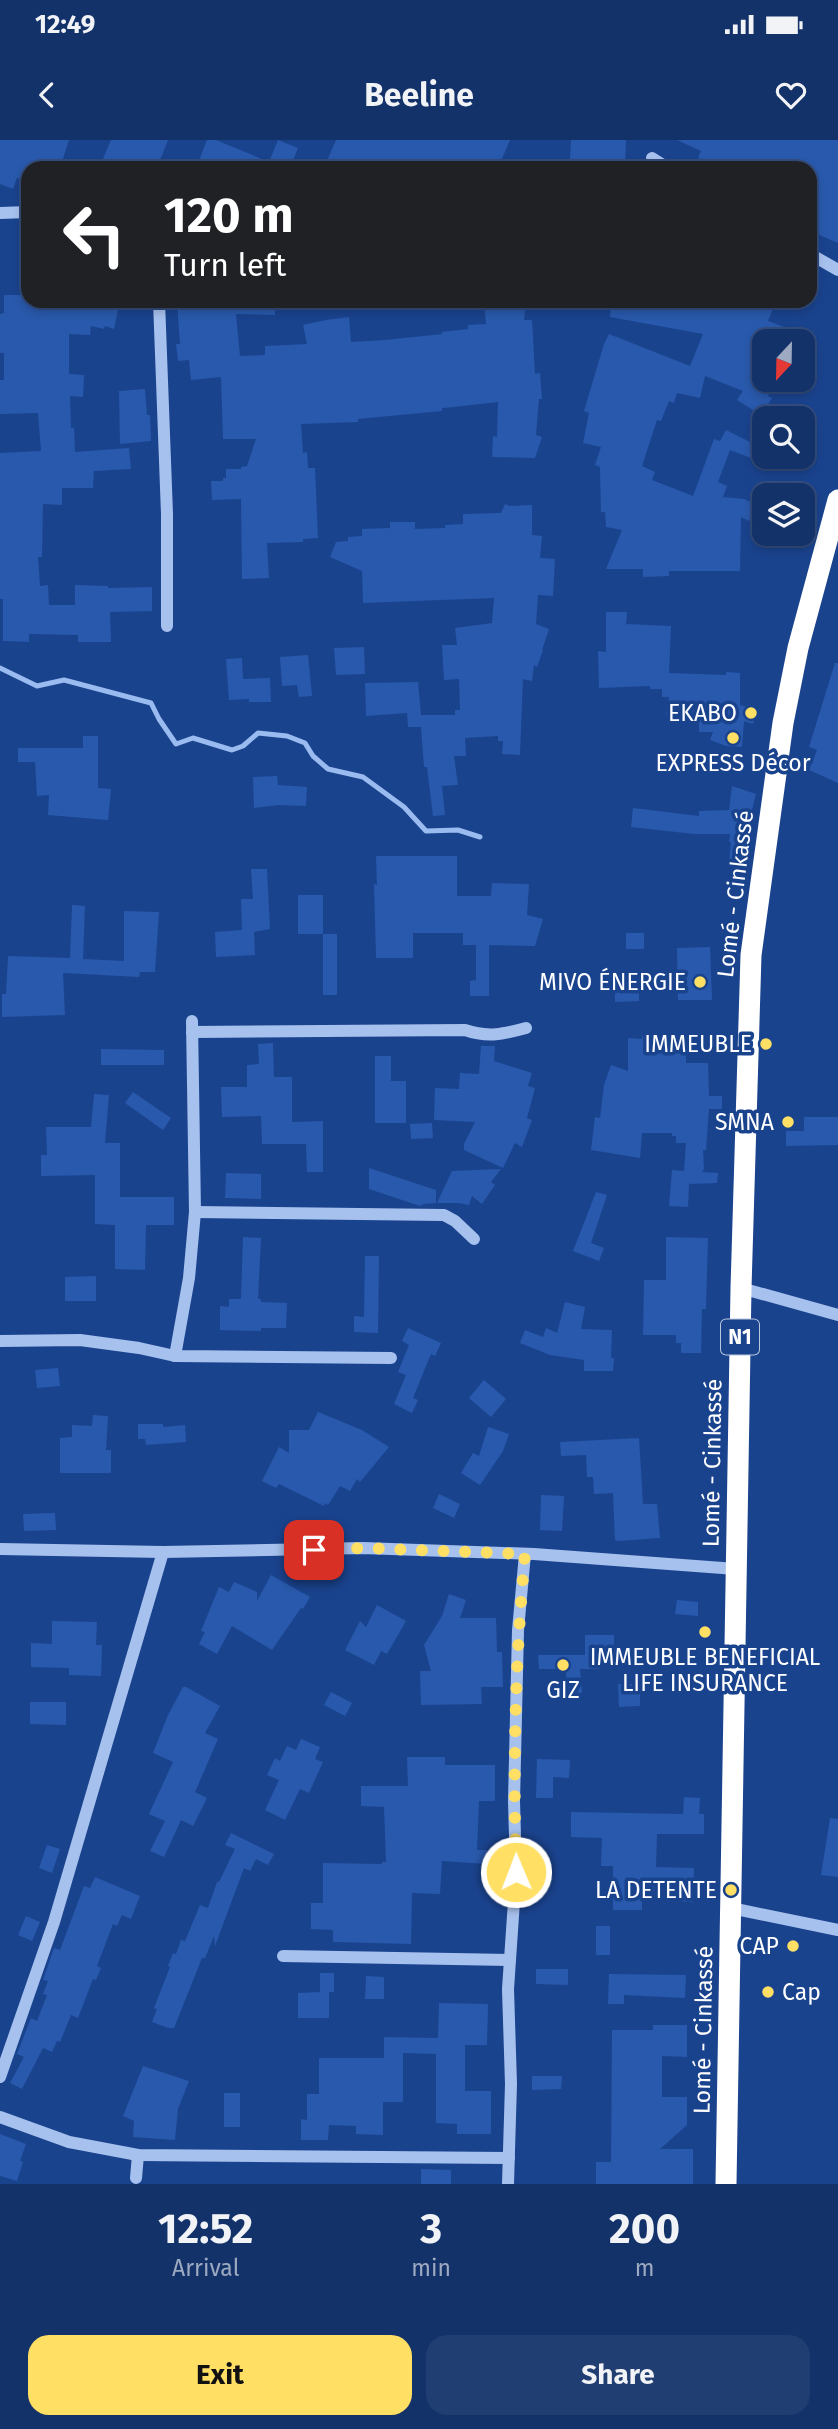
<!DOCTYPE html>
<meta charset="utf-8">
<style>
:root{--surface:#14326a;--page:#213e72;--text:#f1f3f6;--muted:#9daac1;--line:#334d7e;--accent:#ffdf64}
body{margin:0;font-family:"Fira Sans",sans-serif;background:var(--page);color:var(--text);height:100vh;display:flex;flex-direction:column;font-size:26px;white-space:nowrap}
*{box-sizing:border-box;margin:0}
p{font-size:23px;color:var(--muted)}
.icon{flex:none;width:38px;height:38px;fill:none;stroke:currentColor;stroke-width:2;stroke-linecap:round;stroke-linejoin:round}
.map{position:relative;height:2044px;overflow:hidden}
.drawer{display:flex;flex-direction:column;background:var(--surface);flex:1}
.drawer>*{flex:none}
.hud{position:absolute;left:21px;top:21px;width:796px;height:147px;border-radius:21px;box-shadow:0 4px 10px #0003,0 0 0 2px var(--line);background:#202124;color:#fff;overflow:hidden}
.needle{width:46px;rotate:202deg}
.tools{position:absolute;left:752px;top:189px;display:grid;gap:14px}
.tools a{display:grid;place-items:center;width:63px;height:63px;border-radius:14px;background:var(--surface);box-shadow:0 4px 10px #0003,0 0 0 2px var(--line);font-size:35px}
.pin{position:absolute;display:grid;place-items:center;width:60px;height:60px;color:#fff;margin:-30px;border-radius:14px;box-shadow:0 4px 10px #0006}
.me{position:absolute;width:77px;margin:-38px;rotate:359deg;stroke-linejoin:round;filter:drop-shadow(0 0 5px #0008)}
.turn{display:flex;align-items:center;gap:24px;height:147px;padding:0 28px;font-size:32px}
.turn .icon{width:91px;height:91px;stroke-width:2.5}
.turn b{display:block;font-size:49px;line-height:60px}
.eta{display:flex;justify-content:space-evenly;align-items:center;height:119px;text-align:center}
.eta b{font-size:42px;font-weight:700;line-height:49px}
.cta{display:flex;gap:14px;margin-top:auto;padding:14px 28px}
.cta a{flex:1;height:80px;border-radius:21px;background:var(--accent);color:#111;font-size:28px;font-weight:700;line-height:80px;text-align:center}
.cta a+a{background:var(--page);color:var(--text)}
.status{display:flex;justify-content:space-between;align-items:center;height:49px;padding:0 35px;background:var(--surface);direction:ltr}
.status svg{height:19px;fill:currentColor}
header{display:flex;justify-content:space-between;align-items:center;height:91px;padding:0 28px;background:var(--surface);font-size:32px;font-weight:700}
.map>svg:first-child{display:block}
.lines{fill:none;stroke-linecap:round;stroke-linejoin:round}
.stream{stroke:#9abbf0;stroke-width:5}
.building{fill:#2959ac}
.minor{stroke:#a7c1ee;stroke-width:12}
.highway{stroke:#fff;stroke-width:21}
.route{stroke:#ffdf64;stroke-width:12;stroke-dasharray:0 21.6}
.poi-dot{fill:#ffdf64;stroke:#1a438e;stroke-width:2.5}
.labels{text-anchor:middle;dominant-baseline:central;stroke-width:7;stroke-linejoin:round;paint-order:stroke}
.shield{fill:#1a438e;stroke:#bac7dd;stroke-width:2}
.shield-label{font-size:21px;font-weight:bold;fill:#fff}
.poi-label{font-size:23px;fill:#fff;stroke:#1a438e;text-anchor:end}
.street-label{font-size:23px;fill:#fff;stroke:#1a438e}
</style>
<div class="status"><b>12:49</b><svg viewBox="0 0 49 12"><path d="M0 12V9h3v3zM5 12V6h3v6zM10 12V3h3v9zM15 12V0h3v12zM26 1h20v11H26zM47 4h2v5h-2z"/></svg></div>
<header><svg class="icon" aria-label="back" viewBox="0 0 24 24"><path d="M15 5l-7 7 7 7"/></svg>Beeline<svg class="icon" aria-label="heart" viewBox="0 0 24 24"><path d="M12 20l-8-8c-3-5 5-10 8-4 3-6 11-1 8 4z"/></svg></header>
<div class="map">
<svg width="838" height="2044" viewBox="0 0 838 2044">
<rect width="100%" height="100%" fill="#1a438e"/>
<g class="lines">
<!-- stream -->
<polyline class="stream" points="0,528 37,546 64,540 151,563 159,579 176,604 193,598 232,610 243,606 258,593 287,596 305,603 313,616 328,629 363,637 404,667 426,691 458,690 480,697"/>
</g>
<!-- building -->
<g class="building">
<polygon points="0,0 69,0 60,28 28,28 28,43 17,38 13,49 0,44"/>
<polygon points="111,0 168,0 157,28 99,28"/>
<polygon points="207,0 216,0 269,22 278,0 298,8 290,28 196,28"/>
<polygon points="336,0 510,0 498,28 324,28"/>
<polygon points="571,0 626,0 625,27 578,27 578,21 570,19"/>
<polygon points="677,0 838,0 838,103 810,91 810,28 712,28 705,25 707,21 698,18 701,11"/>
<polygon points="4,155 28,155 28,161 120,161 114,189 105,186 104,189 91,186 90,195 69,194 69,234 84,235 83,257 70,256 71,288 74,288 75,312 129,308 131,329 94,331 93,348 62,348 62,365 43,364 42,417 38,417 40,446 48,445 49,465 75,465 75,445 108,446 108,448 152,447 152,471 110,472 111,502 78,502 78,495 29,494 29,502 3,501 3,459 0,459 0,313 41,311 38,273 0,274 0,240 4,240 4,213 0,213 0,174 4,173"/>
<polygon points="205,161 276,161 275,175 236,174 240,216 265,215 265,206 307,204 303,185 326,180 349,177 351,202 385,200 442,194 442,192 468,189 468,185 486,184 484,164 526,161 524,180 532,180 535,234 540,233 542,259 539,259 536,295 542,297 535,318 492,317 493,296 497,297 498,262 444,268 442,268 442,271 358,279 358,282 301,284 303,313 307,312 308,328 315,328 318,398 303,399 303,402 267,403 269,438 242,439 241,359 212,360 211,341 223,341 223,338 226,338 226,329 241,329 241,327 247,326 256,299 223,299 221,237 191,240 189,220 178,221 176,204 180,204 177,163"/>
<polygon points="611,161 776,161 768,181 792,190 788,201 765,201 765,240 773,241 768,256 772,258 761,275 737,260 743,251 705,236 700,258 677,253 674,263 669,261 661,281 657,280 642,326 655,332 652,340 693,356 714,299 720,301 726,290 756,305 751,318 730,310 718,342 727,346 723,357 744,359 756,364 749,381 741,377 740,431 669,431 669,436 643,437 643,429 606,429 622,390 606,387 605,372 601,372 600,327 595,325 601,307 583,303 589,273 584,271 604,204 609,194 690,226 703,194 610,177"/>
<polygon points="145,249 147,275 150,275 151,301 120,304 119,251"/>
<polygon points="505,364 510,366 532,365 532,395 542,396 540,418 555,419 553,456 538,455 536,484 549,489 542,510 543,510 537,527 534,525 532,541 523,539 520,615 502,614 503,601 498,601 498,596 465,598 466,616 454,616 458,645 442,646 445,675 433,676 427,627 424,627 421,587 408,587 407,573 366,576 365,543 418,542 421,575 455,575 455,570 460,570 459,539 444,540 442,505 457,505 455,488 492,483 494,458 363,463 362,431 330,417 336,402 348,401 348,397 362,396 362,389 390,388 390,382 415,382 415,389 445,388 445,385 463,384 463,374 501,373"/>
<polygon points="606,472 627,472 626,484 671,486 669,533 726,535 726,532 740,533 740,565 757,570 753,584 744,581 742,607 726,606 710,600 713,592 699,592 699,580 666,575 669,557 662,557 662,549 650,549 650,546 599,548 598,511 606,512"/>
<polygon points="364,507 365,534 336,535 334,508"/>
<polygon points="308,515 312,556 299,557 297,545 282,546 280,517"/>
<polygon points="242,518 243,539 270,538 271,562 249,562 249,559 229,560 226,519"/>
<polygon points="835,523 838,523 838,643 809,630 817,610 809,607"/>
<polygon points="83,596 98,596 98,648 111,649 108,680 48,675 49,655 37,656 35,622 18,622 18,608 83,608"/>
<polygon points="277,636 278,645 307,647 306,666 278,665 254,668 253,637"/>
<polygon points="732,646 756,654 749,682 744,681 743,710 747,710 745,724 729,722 731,702 729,702 730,694 694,694 631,687 633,668 699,676 699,671 729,670"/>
<polygon points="376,716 457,716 457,756 491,756 492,743 529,744 527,775 543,779 535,806 489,805 489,856 470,856 470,841 476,840 476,805 463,805 463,793 413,793 413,818 376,818 374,744 377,745"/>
<polygon points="251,729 267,729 270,789 254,792 255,815 216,817 215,792 242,790 241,759 253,759"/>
<rect x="298" y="755" width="25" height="39"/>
<polygon points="72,765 85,766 83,819 124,821 124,771 159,772 155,832 140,832 139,837 63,833 65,875 2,877 2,854 6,854 8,816 70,818"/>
<rect x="626" y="793" width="18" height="16"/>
<rect x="323" y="794" width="14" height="61"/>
<polygon points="710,807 712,860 678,860 677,808"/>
<polygon points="615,841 639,841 639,861 615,862"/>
<polygon points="642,896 686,897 686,923 708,923 709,956 722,956 722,969 709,969 706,1010 703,1010 704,1029 702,1032 718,1033 717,1043 689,1044 688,1067 669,1066 672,1030 684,1031 686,1003 676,1003 676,996 672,996 672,993 642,993 640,1018 591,1010 595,977 600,978 604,945 611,925 628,931 628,898 642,899"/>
<polygon points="273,903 274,937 292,937 292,982 323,981 323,1032 307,1032 306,1004 262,1004 261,976 222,977 221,947 247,947 247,925 259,924 258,904"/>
<polygon points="481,906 495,906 494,921 532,933 528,946 535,948 527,978 532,980 522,1007 515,1003 503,1028 464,1010 464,1004 475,982 434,980 435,948 459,949 460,933 479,934"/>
<polygon points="101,909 164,910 164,925 101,925"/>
<polygon points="375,916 391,916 391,941 406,941 406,983 375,983"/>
<polygon points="133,952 171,978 163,990 125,963"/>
<polygon points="94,954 109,955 105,1003 120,1003 120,1057 174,1057 174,1085 146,1085 145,1130 115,1129 115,1085 95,1084 95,1035 41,1036 41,1015 47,1015 46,987 91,987"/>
<polygon points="804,977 838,977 838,1005 786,1006 786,991 804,991"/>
<polygon points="432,983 433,998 411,999 410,984"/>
<polygon points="369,1028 436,1050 436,1063 424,1064 420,1066 369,1049"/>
<polygon points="501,1029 491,1042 495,1045 482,1064 472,1056 469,1065 459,1063 437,1063 452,1031"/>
<polygon points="226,1033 261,1034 261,1059 225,1058"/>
<polygon points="596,1052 607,1055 591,1103 604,1108 599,1121 573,1111"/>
<polygon points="243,1097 261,1098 258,1159 261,1159 261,1162 287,1163 286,1188 261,1188 261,1191 220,1190 220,1166 229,1167 229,1159 241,1159"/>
<polygon points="666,1097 708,1098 706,1169 702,1169 701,1213 681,1213 681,1203 676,1203 676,1195 643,1195 644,1140 666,1140"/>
<polygon points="365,1116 379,1116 378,1193 354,1192 354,1176 364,1177"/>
<polygon points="96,1136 96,1161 65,1161 65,1137"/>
<polygon points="565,1162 585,1167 581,1189 612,1190 611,1218 614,1218 613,1231 584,1231 584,1220 550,1215 520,1203 525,1190 543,1197 546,1188 557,1193"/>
<polygon points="408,1188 441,1203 435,1216 431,1214 413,1258 418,1260 412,1273 394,1264 406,1235 398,1232 409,1205 402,1201"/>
<polygon points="58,1228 60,1246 37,1248 35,1230"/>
<polygon points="484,1240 506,1259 491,1277 469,1258"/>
<polygon points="318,1272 362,1290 389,1307 360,1342 357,1339 350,1351 340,1346 328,1365 325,1363 324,1366 279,1344 276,1348 262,1341 279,1307 289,1313 289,1290 309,1290"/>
<polygon points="93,1275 108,1276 106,1310 111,1310 111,1333 60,1333 60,1298 72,1297 72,1285 92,1286"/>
<polygon points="138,1284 163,1284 163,1287 185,1285 186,1302 146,1305 145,1299 138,1299"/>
<polygon points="488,1287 509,1294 503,1311 480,1345 461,1333 473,1313 479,1316"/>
<polygon points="639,1298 643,1364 657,1364 660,1398 618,1401 615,1400 613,1353 594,1354 593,1337 587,1337 586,1315 561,1316 560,1302"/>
<polygon points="439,1354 460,1364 454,1378 433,1368"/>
<polygon points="541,1355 564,1356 562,1391 540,1390"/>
<polygon points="55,1373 56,1390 24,1391 23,1374"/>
<polygon points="271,1435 310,1457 303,1469 301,1468 272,1510 232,1486 217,1514 199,1504 205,1492 201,1491 219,1447 229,1452 234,1442 257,1452 257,1461"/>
<polygon points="449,1454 466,1460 460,1478 496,1478 497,1512 502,1512 503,1547 481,1547 482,1564 421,1565 420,1531 431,1531 424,1505 442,1476"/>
<polygon points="677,1460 698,1462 698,1476 675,1474"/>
<polygon points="377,1465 406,1481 387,1514 381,1511 374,1525 345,1510 360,1481 366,1487"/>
<polygon points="52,1481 97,1482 96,1505 102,1505 101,1536 69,1535 69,1528 31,1527 31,1503 52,1504"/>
<polygon points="585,1495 614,1495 614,1515 599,1515 599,1529 580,1529 582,1553 567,1554 566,1529 539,1529 538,1515 585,1515"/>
<polygon points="618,1544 640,1544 640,1566 619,1567"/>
<polygon points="183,1547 186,1547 220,1566 205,1593 218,1599 195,1652 207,1658 193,1686 181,1680 164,1717 150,1711 165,1681 149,1674 173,1622 153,1613 168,1575"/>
<polygon points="331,1552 352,1563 345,1576 324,1565"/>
<polygon points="30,1562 66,1562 66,1585 30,1584"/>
<polygon points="301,1599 320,1607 315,1619 323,1622 309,1653 300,1649 285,1680 265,1670 279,1640 267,1635 275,1618 280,1621 287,1606 296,1610"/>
<polygon points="407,1617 445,1617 445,1625 495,1625 495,1661 479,1661 477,1710 487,1710 486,1724 442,1721 440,1754 412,1753 411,1804 333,1802 333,1790 311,1789 311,1763 323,1763 323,1723 382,1724 382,1722 386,1722 384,1667 361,1666 361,1646 408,1646"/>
<polygon points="537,1619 570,1620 569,1638 553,1637 553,1658 536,1658"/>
<polygon points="684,1657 700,1658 699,1674 704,1674 704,1694 657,1694 656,1727 694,1728 693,1762 675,1761 675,1752 642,1751 642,1770 613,1770 613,1726 601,1726 602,1698 571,1697 571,1672 683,1674"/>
<polygon points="830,1678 838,1679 838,1737 821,1735"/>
<polygon points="231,1693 274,1714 268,1725 256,1719 250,1731 244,1728 215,1806 214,1796 205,1818 202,1818 174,1888 168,1888 152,1882 157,1869 154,1868 170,1827 168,1826 173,1813 176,1814 181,1800 185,1801 200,1765 208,1768 217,1742 219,1742 235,1709 225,1705"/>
<polygon points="47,1705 60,1709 52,1733 39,1728"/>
<polygon points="95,1737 140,1756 131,1779 122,1775 117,1786 113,1784 97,1826 101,1828 96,1840 93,1839 78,1878 71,1875 60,1902 57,1901 52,1912 43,1908 22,1949 10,1943 24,1917 17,1914 31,1878 37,1881 47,1855 43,1854 48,1841 43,1840 54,1808 60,1810 84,1746 90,1748"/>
<polygon points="26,1776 40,1782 32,1801 18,1795"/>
<rect x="596" y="1786" width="14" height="29"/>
<polygon points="536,1829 568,1829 568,1845 536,1844"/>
<polygon points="320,1833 334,1833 334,1852 329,1852 329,1878 298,1878 298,1853 322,1852 320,1852"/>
<polygon points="609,1834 686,1835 685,1858 624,1855 624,1864 608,1864"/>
<polygon points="366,1836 384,1837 384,1859 365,1859"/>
<polygon points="439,1863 488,1864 487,1905 465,1905 465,1951 491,1951 491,1994 457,1994 457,1984 436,1983 436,1914 403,1913 403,1962 383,1962 383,1995 356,1994 356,1986 329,1985 328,2000 301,2000 301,1979 307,1980 307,1954 319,1954 319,1918 384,1918 384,1897 438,1898"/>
<polygon points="653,1885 687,1885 687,1917 662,1916 662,1957 687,1957 687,1985 660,2009 693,2009 693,2044 596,2044 596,2022 611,2022 612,1890 653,1890"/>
<polygon points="143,1926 189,1941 178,1969 175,2000 133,1997 134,1981 123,1976"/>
<polygon points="532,1936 562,1936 561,1949 532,1950"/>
<rect x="224" y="1953" width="16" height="34"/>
<polygon points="0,1994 26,2004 20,2021 23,2022 17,2041 0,2036"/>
<polygon points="421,2029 451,2030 451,2044 421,2044"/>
</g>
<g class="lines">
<!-- minor -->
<g class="minor">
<polyline points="652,18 668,28"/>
<polyline points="0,73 28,72"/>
<polyline points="810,114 838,130"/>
<polyline points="159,161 167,374 167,486"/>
<path d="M192,892L465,890C488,898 504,894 526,888"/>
<polyline points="195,1072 444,1075 455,1081 474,1099"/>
<polyline points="741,1148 838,1175"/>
<polyline points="0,1201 80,1200 139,1208 175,1216 391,1218"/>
<polyline points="175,1216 189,1138 195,1072 192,881"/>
<polyline points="0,1409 163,1412 363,1408 534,1414 736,1429"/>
<polyline points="731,1768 838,1790"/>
<polyline points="283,1816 510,1820"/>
<polyline points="0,1937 54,1782 163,1412"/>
<polyline points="0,1977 69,2002 138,2015 509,2018"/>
<polyline points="136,2038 138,2015"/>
<polyline points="508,2044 511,1944 508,1849 516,1732 514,1661 518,1490 525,1414"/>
</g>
<!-- highway -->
<polyline class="highway" points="726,2044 741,1148 751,815 783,583 798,508 838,360"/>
</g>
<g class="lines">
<!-- route -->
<path class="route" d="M314,1410L363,1408L525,1414C515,1520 513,1626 516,1732"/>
</g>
<!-- markers -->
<g class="poi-dot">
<circle cx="751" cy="573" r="7"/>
<circle cx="733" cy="598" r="7"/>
<circle cx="700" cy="842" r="7"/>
<circle cx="766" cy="904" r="7"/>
<circle cx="788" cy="982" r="7"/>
<circle cx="705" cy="1492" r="7"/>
<circle cx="563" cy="1525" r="7"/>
<circle cx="731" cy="1750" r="7"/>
<circle cx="793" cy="1806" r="7"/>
<circle cx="768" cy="1852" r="7"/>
</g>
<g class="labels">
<!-- shield labels -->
<rect class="shield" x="721" y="1179.5" width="38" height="35" rx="5"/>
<g class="shield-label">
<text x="740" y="1197">N1</text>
</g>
<!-- poi labels -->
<g class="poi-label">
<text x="737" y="573">EKABO</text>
<text x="733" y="623" text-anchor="middle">EXPRESS Décor</text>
<text x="686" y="842">MIVO ÉNERGIE</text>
<text x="752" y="904">IMMEUBLE</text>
<text x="774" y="982">SMNA</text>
<text x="705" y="1517" text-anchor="middle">IMMEUBLE BENEFICIAL<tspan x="705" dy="26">LIFE INSURANCE</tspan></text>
<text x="563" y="1550" text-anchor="middle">GIZ</text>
<text x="717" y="1750">LA DETENTE</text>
<text x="779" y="1806">CAP</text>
<text x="782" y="1852" text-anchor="start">Cap</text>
</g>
<!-- street labels -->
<g class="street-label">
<text transform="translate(735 754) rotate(-83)">Lomé - Cinkassé</text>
<text transform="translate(712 1323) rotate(-89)">Lomé - Cinkassé</text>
<text transform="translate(703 1890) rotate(-89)">Lomé - Cinkassé</text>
</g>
</g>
</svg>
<div class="tools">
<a><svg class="needle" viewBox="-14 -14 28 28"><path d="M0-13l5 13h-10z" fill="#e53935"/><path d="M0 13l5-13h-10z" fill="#9daac1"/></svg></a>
<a><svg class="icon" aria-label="search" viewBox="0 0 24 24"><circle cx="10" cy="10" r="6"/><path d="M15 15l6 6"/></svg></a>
<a><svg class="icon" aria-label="layers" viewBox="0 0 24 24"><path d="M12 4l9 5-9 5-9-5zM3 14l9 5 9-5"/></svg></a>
</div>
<div class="pin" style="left:314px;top:1410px;background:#d93025"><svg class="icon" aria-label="arrive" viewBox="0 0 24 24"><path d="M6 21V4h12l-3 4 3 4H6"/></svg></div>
<svg class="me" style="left:516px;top:1732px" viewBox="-20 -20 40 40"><circle r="17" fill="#ffdf64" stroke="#fff" stroke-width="3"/><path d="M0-11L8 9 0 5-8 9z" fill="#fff"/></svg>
<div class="hud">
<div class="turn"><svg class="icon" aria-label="left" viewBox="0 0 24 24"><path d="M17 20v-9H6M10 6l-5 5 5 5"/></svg><div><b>120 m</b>Turn left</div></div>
</div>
</div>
<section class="drawer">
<div class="eta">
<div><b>12:52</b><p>Arrival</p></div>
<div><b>3</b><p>min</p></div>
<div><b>200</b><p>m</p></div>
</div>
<div class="cta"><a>Exit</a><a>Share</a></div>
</section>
